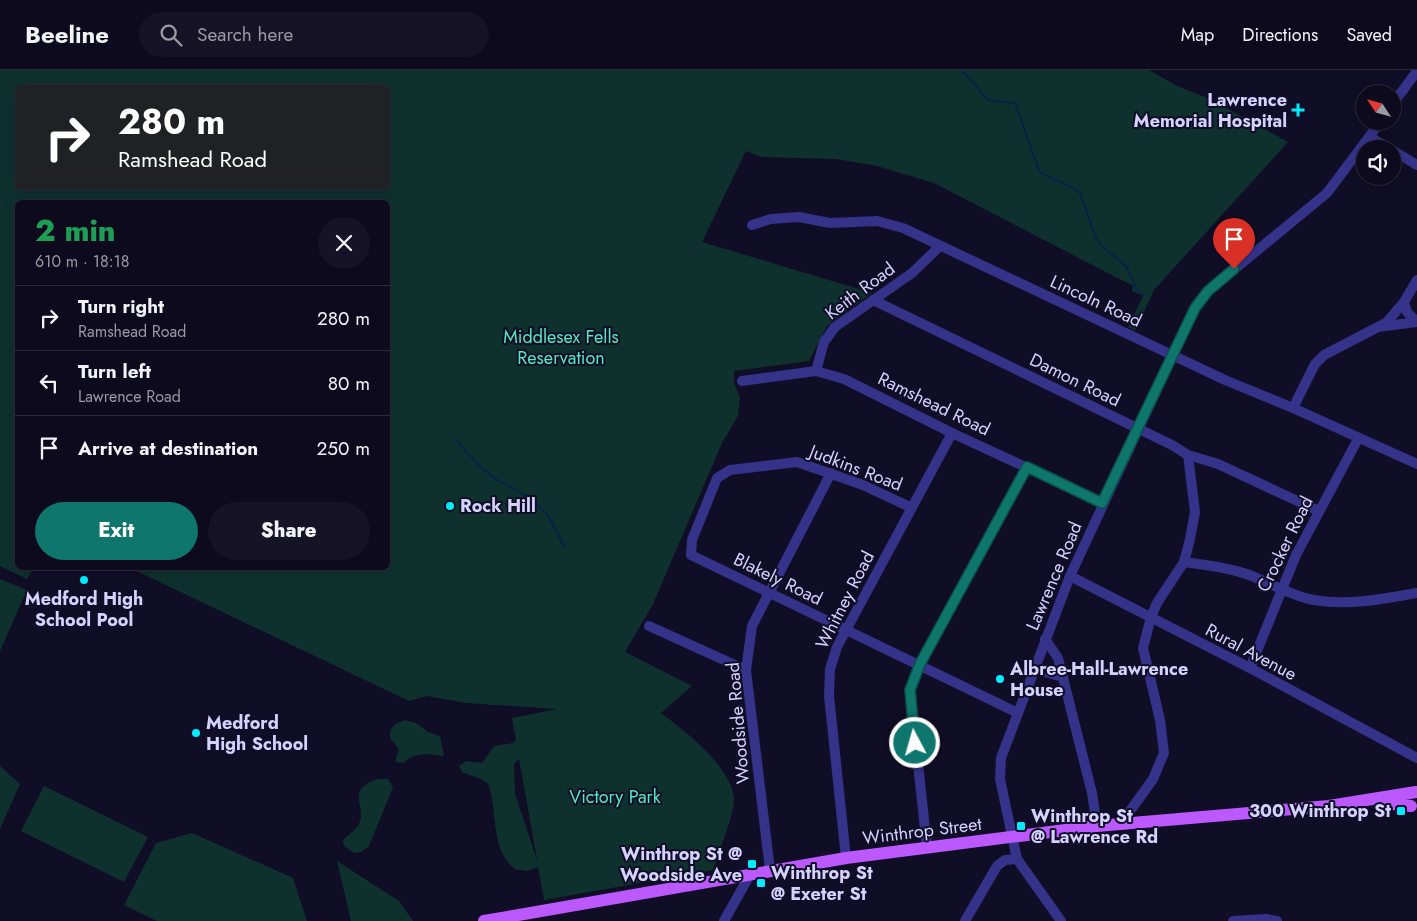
<!DOCTYPE html>
<meta charset="utf-8">
<style>
:root{--surface:#0c0a1c;--page:#151325;--text:#f1f3f6;--muted:#9a9aa3;--line:#2c2b3b;--accent:#0f766e}
body{margin:0;font-family:Jost,sans-serif;background:var(--page);color:var(--text);height:100vh;display:flex;flex-direction:column;font-size:19px;white-space:nowrap}
*{box-sizing:border-box;margin:0}
p{font-size:16px;color:var(--muted)}
.icon{flex:none;width:28px;height:28px;fill:none;stroke:currentColor;stroke-width:2;stroke-linecap:round;stroke-linejoin:round}
.map{position:relative;flex:1;overflow:hidden}
.side{position:absolute;left:15px;top:130px;width:375px;height:370px;display:flex;flex-direction:column;background:var(--surface);border-radius:8px;box-shadow:0 2px 12px #0003,0 0 0 1px var(--line)}
.side>*{flex:none}
.guide{position:absolute;left:15px;top:15px;width:375px;height:105px;border-radius:8px;box-shadow:0 2px 12px #0003,0 0 0 1px var(--line);background:#202124;color:#fff;overflow:hidden}
.needle{width:32px;rotate:306deg}
.buttons{position:absolute;left:1356px;top:15px;display:grid;gap:10px}
.buttons a{display:grid;place-items:center;width:45px;height:45px;border-radius:50%;background:var(--surface);box-shadow:0 2px 12px #0003,0 0 0 1px var(--line);font-size:25px}
.pin{position:absolute;display:grid;place-items:center;width:42px;height:42px;color:#fff;margin:-51px -21px;border-radius:50% 50% 50% 0;rotate:-45deg;box-shadow:0 0 5px #0007}
.pin .icon{rotate:45deg}
.me{position:absolute;width:55px;margin:-28px;rotate:354deg;stroke-linejoin:round;filter:drop-shadow(0 0 4px #0008)}
.turn{display:flex;align-items:center;gap:18px;height:105px;padding:0 20px;font-size:22px}
.turn .icon{width:65px;height:65px;stroke-width:2.5}
.turn b{display:block;font-size:35px;line-height:42px}
.round{display:grid;place-items:center;flex:none;width:52px;height:52px;border-radius:26px;background:var(--page)}
.overview{display:flex;align-items:center;justify-content:space-between;height:85px;padding:0 20px}
h1{font-size:30px;font-weight:800;line-height:38px;color:#1e9e55}
.cta{display:flex;gap:10px;margin-top:auto;padding:10px 20px}
.cta a{flex:1;height:58px;border-radius:30px;background:var(--accent);color:#fff;font-size:20px;font-weight:800;line-height:58px;text-align:center}
.cta a+a{background:var(--page);color:var(--text)}
ul{padding:0;list-style:none}
li{display:flex;align-items:center;gap:15px;height:65px;padding:0 20px;border-top:1px solid var(--line)}
li div{flex:1}
li b{display:block;font-size:19px}
li em{font-style:normal}
header{display:flex;align-items:center;gap:30px;box-sizing:border-box;height:70px;padding:0 25px;background:var(--surface);border-bottom:1px solid var(--line)}
header strong{font-size:24px}
nav{display:flex;gap:28px;margin-inline-start:auto;font-size:18px}
.search{width:350px;height:45px;background:var(--page);display:flex;align-items:center;gap:12px;box-sizing:border-box;padding:0 18px;border-radius:28px;color:var(--muted);font-size:19px}
.map>svg:first-child{display:block}
.green{fill:#0f312e;fill-rule:evenodd}
.lines{fill:none;stroke-linecap:round;stroke-linejoin:round}
.stream{stroke:#07224a;stroke-width:2}
.minor{stroke:#343389;stroke-width:10}
.major{stroke:#bb59ff;stroke-width:12}
.route-casing{stroke:#0a4d48;stroke-width:12}
.route{stroke:#0f766e;stroke-width:9}
.poi-dot{fill:#00ecfd;stroke:#100d26;stroke-width:2}
.labels{text-anchor:middle;dominant-baseline:central;stroke-width:4;stroke-linejoin:round;paint-order:stroke}
.poi-label{font-size:18px;font-weight:bold;fill:#d5d2ff;stroke:#100d26;text-anchor:start}
.street-label{font-size:18px;fill:#d5d2ff;stroke:#100d26}
.park-label{font-size:18px;fill:#53eabf;stroke:#100d26}
</style>
<header>
<strong>Beeline</strong>
<div class="search"><svg class="icon" aria-label="search" viewBox="0 0 24 24"><circle cx="10" cy="10" r="6"/><path d="M15 15l6 6"/></svg>Search here</div>
<nav><a>Map</a><a>Directions</a><a>Saved</a></nav>
</header>
<div class="map">
<svg width="1417" height="851" viewBox="0 0 1417 851">
<rect width="100%" height="100%" fill="#100d26"/>
<!-- green -->
<g class="green">
<path d="M0,0H1149L1177,16L1210,29L1288,72L1154,220L1135,261L1128,257L1143,226L1132,221L1133,216L934,113L877,96L836,89L762,87L746,81L702,172L872,223L827,256L809,291L734,301V313L740,327L738,346L722,373L653,534L625,582L692,616L661,643C685,661 733,698 734,730C734,745 718,784 713,800L544,830L538,797L527,801L515,799C490,781 498,740 488,714L483,710L462,702L459,696L466,691L482,693L494,676L513,673L516,670L512,648L557,639L466,633L427,626L409,631L130,498H388V132H18V498H34L27,509L0,496ZM18,18H388V118H18ZM519,689L537,789V790L515,724L514,694Z"/>
<polygon points="0,509 27,520 0,581"/>
<path d="M405,650L416,653L428,662L440,666L444,686C429,684 415,681 403,693L395,692L399,679L390,668C389,657 395,653 405,650Z"/>
<polygon points="0,696 20,714 0,759"/>
<path d="M377,709H388L393,717L369,776L361,782L354,783L344,776L343,771C347,764 355,762 359,754C368,736 344,721 377,709Z"/>
<polygon points="44,716 148,767 124,812 21,761"/>
<polygon points="192,763 293,808 307,851 157,851 124,835 156,773"/>
<polygon points="337,791 399,831 413,851 351,851"/>
</g>
<g class="lines">
<!-- stream -->
<g class="stream">
<polyline points="962,0 988,30 1015,33 1040,103 1072,117 1080,123 1096,168 1104,178 1126,196 1137,220 1143,225"/>
<path d="M456,369C460,376 489,406 496,409C512,418 530,426 543,440C553,450 558,465 564,477"/>
</g>
<!-- minor -->
<g class="minor">
<polyline points="1392,35 1417,1"/>
<polyline points="1370,67 1390,79"/>
<polyline points="1392,80 1417,95"/>
<polyline points="752,155 771,149 799,147 830,153 877,151 903,158 1225,310 1293,338 1417,394"/>
<polyline points="873,230 1172,375 1188,385 1218,394 1319,441"/>
<polyline points="1416,251 1407,242 1404,232 1417,210"/>
<polyline points="1378,257 1387,252 1404,232"/>
<polyline points="816,301 824,272 835,257 912,203 940,176"/>
<polyline points="742,311 816,301 844,309 952,363 1103,433"/>
<polyline points="1293,338 1315,294 1324,285 1378,257 1417,252"/>
<polyline points="912,438 863,415 797,392 730,400 717,408 692,470 691,485 1018,643"/>
<path d="M1184,492C1207,495 1231,498 1252,506C1272,514 1292,526 1314,530C1349,536 1383,529 1417,523"/>
<polyline points="1070,506 1250,598 1417,688"/>
<polyline points="649,556 746,600"/>
<polyline points="1045,569 1058,588 1092,723 1097,756"/>
<polyline points="1250,598 1296,485 1358,369"/>
<polyline points="1034,599 1063,607"/>
<polyline points="1120,755 1153,709 1164,683 1160,650 1143,578 1151,547 1157,533 1184,492 1190,469 1195,442 1188,385"/>
<polyline points="927,777 910,620 920,594 1027,397"/>
<polyline points="846,788 829,626 830,599 837,577 952,363"/>
<polyline points="770,800 746,600 752,556 831,403"/>
<polyline points="724,851 751,803"/>
<polyline points="965,851 997,796 1005,790 1017,789"/>
<polyline points="1061,851 1017,789 1000,709 1001,688 1070,506 1195,238 1208,221 1327,123 1381,51"/>
<polyline points="1233,851 1266,849 1277,851"/>
</g>
<!-- major -->
<g class="major">
<polyline points="1382,733 1411,736"/>
<polyline points="484,851 846,788 1097,756 1329,736 1416,722"/>
</g>
</g>
<g class="lines">
<!-- route casing -->
<g class="route-casing">
<polyline id="route" points="915,673 910,620 920,594 1027,397 1102,433 1195,238 1208,221 1234,199"/>
</g>
<!-- route -->
<use href="#route" class="route"/>
</g>
<!-- markers -->
<g class="poi-dot">
<path d="M1295.5 32.5h5v5h5v5h-5v5h-5v-5h-5v-5h5z"/>
<circle cx="450" cy="436" r="5"/>
<circle cx="84" cy="510" r="5"/>
<circle cx="1000" cy="609" r="5"/>
<circle cx="196" cy="663" r="5"/>
<rect x="1396" y="736" width="10" height="10" rx="2.5"/>
<rect x="1016" y="751" width="10" height="10" rx="2.5"/>
<rect x="747" y="789" width="10" height="10" rx="2.5"/>
<rect x="756" y="808" width="10" height="10" rx="2.5"/>
</g>
<g class="labels">
<!-- poi labels -->
<g class="poi-label">
<text x="1287" y="30" text-anchor="end">Lawrence<tspan x="1287" dy="21">Memorial Hospital</tspan></text>
<text x="460" y="436">Rock Hill</text>
<text x="84" y="529" text-anchor="middle">Medford High<tspan x="84" dy="21">School Pool</tspan></text>
<text x="1010" y="599">Albree-Hall-Lawrence<tspan x="1010" dy="21">House</tspan></text>
<text x="206" y="653">Medford<tspan x="206" dy="21">High School</tspan></text>
<text x="1391" y="741" text-anchor="end">300 Winthrop St</text>
<text x="1031" y="746">Winthrop St<tspan x="1031" dy="21">@ Lawrence Rd</tspan></text>
<text x="742" y="784" text-anchor="end">Winthrop St @<tspan x="742" dy="21">Woodside Ave</tspan></text>
<text x="771" y="803">Winthrop St<tspan x="771" dy="21">@ Exeter St</tspan></text>
</g>
<!-- street labels -->
<g class="street-label">
<text transform="translate(860 221) rotate(-37)">Keith Road</text>
<text transform="translate(1096 231) rotate(25)">Lincoln Road</text>
<text transform="translate(1075 310) rotate(26)">Damon Road</text>
<text transform="translate(934 334) rotate(26)">Ramshead Road</text>
<text transform="translate(856 398) rotate(21)">Judkins Road</text>
<text transform="translate(1285 474) rotate(-64)">Crocker Road</text>
<text transform="translate(1054 506) rotate(-67)">Lawrence Road</text>
<text transform="translate(778 509) rotate(26)">Blakely Road</text>
<text transform="translate(845 530) rotate(-63)">Whitney Road</text>
<text transform="translate(1251 582) rotate(28)">Rural Avenue</text>
<text transform="translate(738 653) rotate(-95)">Woodside Road</text>
<text transform="translate(922 761) rotate(-7)">Winthrop Street</text>
</g>
<!-- park labels -->
<g class="park-label">
<text x="561" y="267">Middlesex Fells<tspan x="561" dy="21">Reservation</tspan></text>
<text x="615" y="727">Victory Park</text>
</g>
</g>
</svg>
<div class="buttons">
<a><svg class="needle" viewBox="-14 -14 28 28"><path d="M0-13l5 13h-10z" fill="#e53935"/><path d="M0 13l5-13h-10z" fill="#9a9aa3"/></svg></a>
<a><svg class="icon" aria-label="sound" viewBox="0 0 24 24"><path d="M4 9h4l5-4v14l-5-4H4zM17 9q2 3 0 6"/></svg></a>
</div>
<div class="pin" style="left:1234px;top:199px;background:#d93025"><svg class="icon" aria-label="arrive" viewBox="0 0 24 24"><path d="M6 21V4h12l-3 4 3 4H6"/></svg></div>
<svg class="me" style="left:915px;top:673px" viewBox="-20 -20 40 40"><circle r="17" fill="#0f766e" stroke="#fff" stroke-width="3"/><path d="M0-11L8 9 0 5-8 9z" fill="#fff"/></svg>
<div class="guide">
<div class="turn"><svg class="icon" aria-label="right" viewBox="0 0 24 24"><path d="M7 20v-9h11M14 6l5 5-5 5"/></svg><div><b>280 m</b>Ramshead Road</div></div>
</div>
<section class="side">
<div class="overview"><div><h1>2 min</h1><p>610 m · 18:18</p></div><a class="round"><svg class="icon" aria-label="close" viewBox="0 0 24 24"><path d="M6 6l12 12M18 6L6 18"/></svg></a></div>
<ul>
<li><svg class="icon" aria-label="right" viewBox="0 0 24 24"><path d="M7 20v-9h11M14 6l5 5-5 5"/></svg><div><b>Turn right</b><p>Ramshead Road</p></div><em>280 m</em></li>
<li><svg class="icon" aria-label="left" viewBox="0 0 24 24"><path d="M17 20v-9H6M10 6l-5 5 5 5"/></svg><div><b>Turn left</b><p>Lawrence Road</p></div><em>80 m</em></li>
<li><svg class="icon" aria-label="arrive" viewBox="0 0 24 24"><path d="M6 21V4h12l-3 4 3 4H6"/></svg><div><b>Arrive at destination</b></div><em>250 m</em></li>
</ul>
<div class="cta"><a>Exit</a><a>Share</a></div>
</section>
</div>
